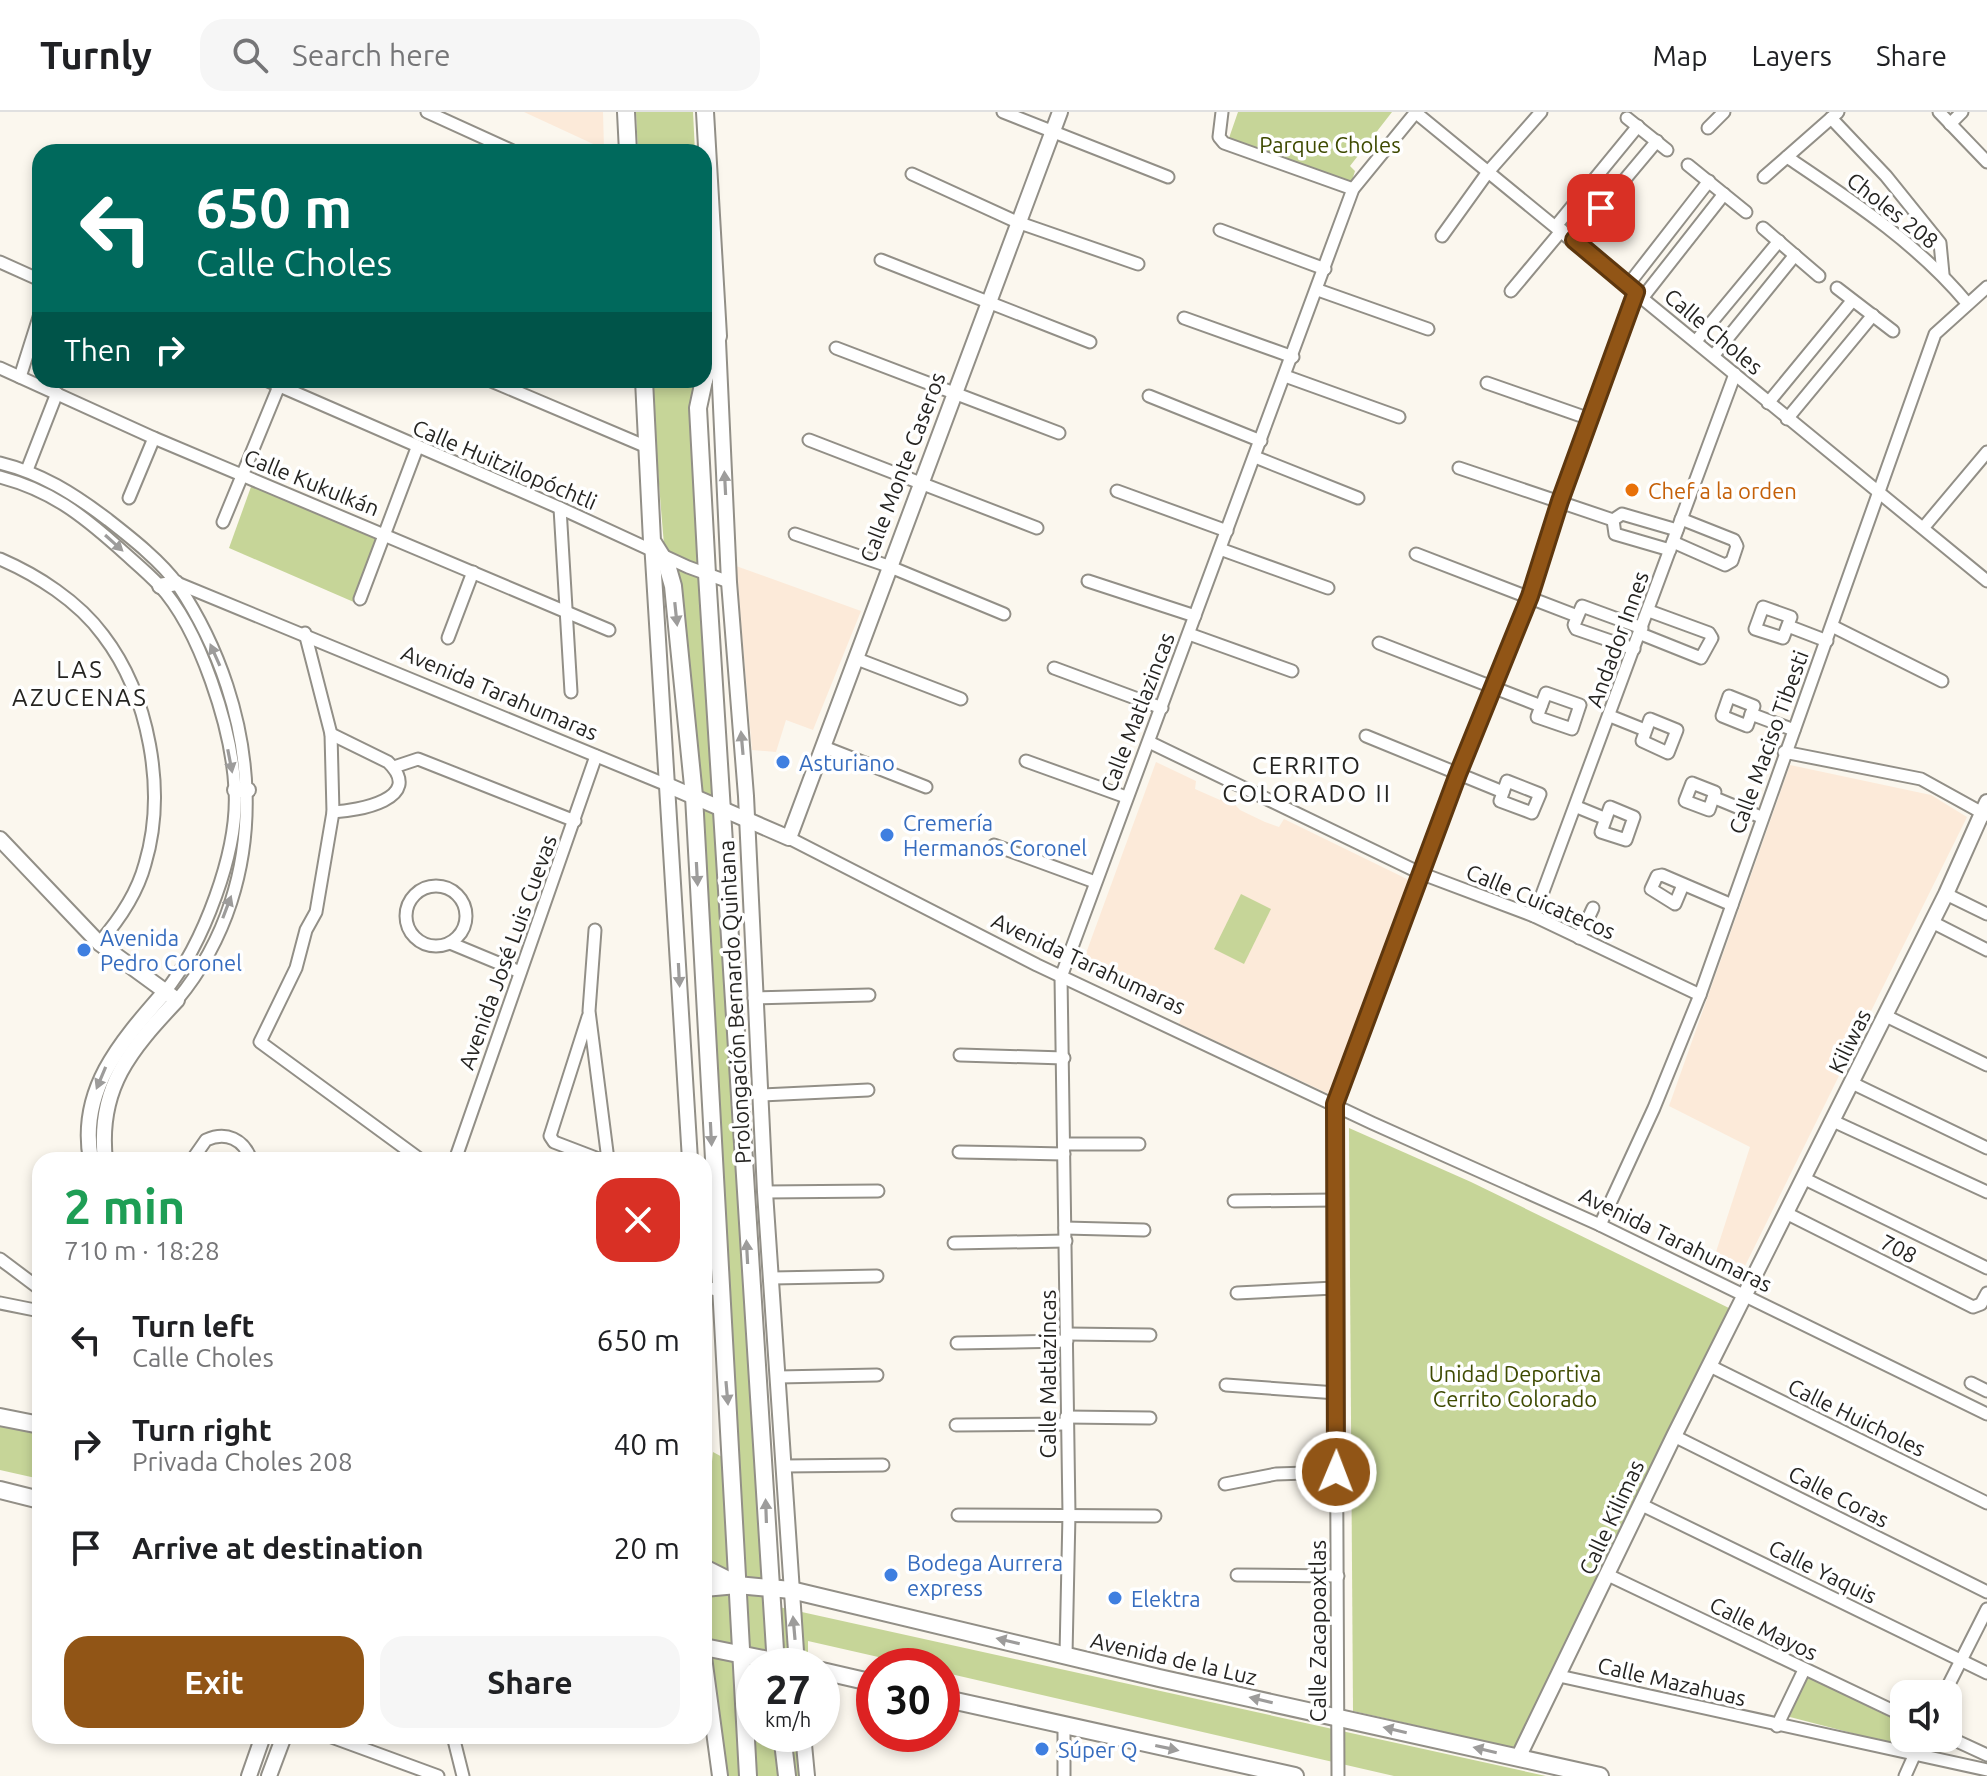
<!DOCTYPE html>
<meta charset="utf-8">
<style>
:root{--surface:#fff;--page:#f6f6f6;--text:#202124;--muted:#757577;--line:#e0e0e0;--accent:#915516}
body{margin:0;font-family:Ubuntu,sans-serif;background:var(--page);color:var(--text);height:100vh;display:flex;flex-direction:column;font-size:30px;white-space:nowrap}
*{box-sizing:border-box;margin:0}
p{font-size:26px;color:var(--muted)}
.icon{flex:none;width:44px;height:44px;fill:none;stroke:currentColor;stroke-width:2;stroke-linecap:round;stroke-linejoin:round}
.map{position:relative;flex:1;overflow:hidden}
.drawer{position:absolute;left:32px;top:1040px;width:680px;height:592px;display:flex;flex-direction:column;background:var(--surface);border-radius:24px;box-shadow:0 4px 12px #0003}
.drawer>*{flex:none}
.banner{position:absolute;left:32px;top:32px;width:680px;height:244px;border-radius:24px;box-shadow:0 4px 12px #0003;background:#00695c;color:#fff;overflow:hidden}
.fabs{position:absolute;left:1890px;top:1568px;display:grid;gap:16px}
.fabs a{display:grid;place-items:center;width:72px;height:72px;border-radius:16px;background:var(--surface);box-shadow:0 4px 12px #0003;font-size:40px}
.speed{position:absolute;left:736px;top:1536px;display:flex;gap:16px;font-size:40px;font-weight:700;text-align:center}
.speed>*{display:grid;place-content:center;width:104px;height:104px;border-radius:50%;background:var(--surface);box-shadow:0 4px 12px #0003;line-height:1}
.speed small{font-size:20px;font-weight:400}
.speed .limit{border:12px solid #d22;background:#fff;color:#111}
.pin{position:absolute;display:grid;place-items:center;width:68px;height:68px;color:#fff;margin:-34px;border-radius:16px;box-shadow:0 4px 12px #0006}
.me{position:absolute;width:88px;margin:-44px;rotate:1deg;stroke-linejoin:round;filter:drop-shadow(0 0 6px #0008)}
.turn{display:flex;align-items:center;gap:28px;height:168px;padding:0 32px;font-size:36px}
.turn .icon{width:104px;height:104px;stroke-width:2.5}
.turn b{display:block;font-size:56px;line-height:68px}
.then{display:flex;align-items:center;height:76px;padding:0 32px;background:#0003;gap:16px;font-size:30px}
.round{display:grid;place-items:center;flex:none;width:84px;height:84px;border-radius:24px;background:var(--page)}
.headline{display:flex;align-items:center;justify-content:space-between;height:136px;padding:0 32px}
h1{font-size:48px;font-weight:600;line-height:60px;color:#1e9e55}
.button{display:flex;gap:16px;margin-top:auto;padding:16px 32px}
.button a{flex:1;height:92px;border-radius:24px;background:var(--accent);color:#fff;font-size:32px;font-weight:600;line-height:92px;text-align:center}
.button a+a{background:var(--page);color:var(--text)}
ul{padding:0;list-style:none}
li{display:flex;align-items:center;gap:24px;height:104px;padding:0 32px}
li div{flex:1}
li b{display:block;font-size:30px}
li em{font-style:normal}
header{display:flex;align-items:center;gap:48px;box-sizing:border-box;height:112px;padding:0 40px;background:var(--surface);border-bottom:2px solid var(--line)}
header strong{font-size:38px}
nav{display:flex;gap:44px;margin-inline-start:auto;font-size:28px}
.search{width:560px;height:72px;background:var(--page);display:flex;align-items:center;gap:20px;box-sizing:border-box;padding:0 28px;border-radius:24px;color:var(--muted);font-size:30px}
.map>svg:first-child{display:block}
.education{fill:#fcead9}
.green{fill:#c6d598}
.lines{fill:none;stroke-linecap:round;stroke-linejoin:round}
.minor-casing{stroke:#928f87;stroke-width:15}
.tertiary-casing{stroke:#928f87;stroke-width:18}
.secondary-casing{stroke:#928f87;stroke-width:20}
.primary-casing{stroke:#928f87;stroke-width:20}
.minor{stroke:#fff;stroke-width:11}
.tertiary{stroke:#fff;stroke-width:14}
.secondary{stroke:#fff;stroke-width:16}
.primary{stroke:#fff;stroke-width:16}
.oneway{fill:#9d9c9b}
.route-casing{stroke:#5e370e;stroke-width:20}
.route{stroke:#915516;stroke-width:14}
.food-dot{fill:#e8710a;stroke:#fff;stroke-width:3}
.shop-dot{fill:#3f7fe0;stroke:#fff;stroke-width:3}
.labels{text-anchor:middle;dominant-baseline:central;stroke-width:7;stroke-linejoin:round;paint-order:stroke}
.park-label{font-size:22px;fill:#3e4a01;stroke:#fff}
.street-label{font-size:22px;fill:#252421;stroke:#fff}
.food-label{font-size:22px;fill:#c56008;stroke:#fff;text-anchor:start}
.shop-label{font-size:22px;fill:#366cbe;stroke:#fff;text-anchor:start}
.neighbourhood-label{font-size:24px;letter-spacing:2px;fill:#252421;stroke:#fff}
</style>
<header>
<strong>Turnly</strong>
<div class="search"><svg class="icon" aria-label="search" viewBox="0 0 24 24"><circle cx="10" cy="10" r="6"/><path d="M15 15l6 6"/></svg>Search here</div>
<nav><a>Map</a><a>Layers</a><a>Share</a></nav>
</header>
<div class="map">
<svg width="1987" height="1664" viewBox="0 0 1987 1664">
<rect width="100%" height="100%" fill="#fbf7ee"/>
<!-- education -->
<g class="education">
<polygon points="524,0 603,0 604,37"/>
<polygon points="736,454 861,499 813,618 786,608 776,640 752,638"/>
<polygon points="1156,650 1196,669 1195,677 1220,688 1226,683 1240,698 1265,710 1279,715 1284,707 1409,768 1329,982 1179,912 1182,904 1081,855"/>
<polygon points="1790,653 1931,683 1967,705 1743,1158 1714,1146 1750,1035 1669,994"/>
</g>
<!-- green -->
<g class="green">
<polygon points="636,0 693,0 695,40 638,40"/>
<polygon points="1238,0 1392,0 1350,54 1355,59 1351,72 1229,26"/>
<path d="M652,268H697L690,310L770,1493L1546,1664H1394L942,1560V1554H918L808,1529V1554H754V1622H810L811,1664H714C700,1556 701,1448 713,1340L726,1347C736,1160 718,972 699,786C681,613 662,441 652,268Z"/>
<polygon points="252,372 378,426 356,491 229,436"/>
<polygon points="1241,782 1271,797 1244,852 1214,837"/>
<polygon points="1349,1016 1471,1070 1733,1198 1520,1637 1353,1599"/>
<polygon points="0,1310 40,1319 40,1367 0,1358"/>
<polygon points="1804,1563 1904,1612 1904,1626 1910,1626 1906,1635 1786,1604"/>
</g>
<g class="lines">
<!-- minor casing -->
<g class="minor-casing">
<g id="minor">
<polyline points="427,0 515,40"/>
<polyline points="1003,0 1168,65"/>
<polyline points="1222,0 1219,25 1224,31 1353,77"/>
<polyline points="1415,0 1987,469"/>
<polyline points="1939,0 1987,50"/>
<polyline points="1627,6 1667,38"/>
<polyline points="1831,6 1886,64 1940,131 1943,162"/>
<polyline points="1950,12 1962,0"/>
<polyline points="1708,16 1724,0"/>
<path d="M1787,45C1851,88 1917,131 1967,191"/>
<polyline points="1688,53 1746,100"/>
<polyline points="912,62 1017,110 1138,152"/>
<polyline points="1764,65 1838,0"/>
<polyline points="1556,114 1638,14"/>
<polyline points="1763,116 1819,164"/>
<polyline points="1220,118 1325,157"/>
<polyline points="1442,124 1488,60 1541,0"/>
<polyline points="1574,128 1657,29"/>
<polyline points="881,148 1090,230"/>
<polyline points="0,150 40,168"/>
<polyline points="1628,173 1709,69"/>
<polyline points="1837,176 1893,219"/>
<polyline points="1318,178 1428,217"/>
<polyline points="1511,179 1562,118"/>
<polyline points="1643,185 1724,82"/>
<polyline points="1184,206 1293,245"/>
<polyline points="1696,229 1779,129"/>
<polyline points="836,236 1059,321"/>
<polyline points="1714,243 1795,143"/>
<polyline points="0,256 154,326 609,518"/>
<polyline points="1285,264 1399,305"/>
<polyline points="20,265 40,202"/>
<polyline points="266,268 560,396 688,455 729,470"/>
<polyline points="489,268 647,335"/>
<polyline points="1487,271 1590,307"/>
<polyline points="1149,284 1261,329"/>
<polyline points="1768,291 1852,189"/>
<polyline points="1787,307 1873,203"/>
<polyline points="809,328 1037,416"/>
<polyline points="1255,345 1358,386"/>
<path d="M0,351C41,361 74,382 107,407C130,425 161,449 178,473C261,598 277,767 177,888"/>
<polyline points="1459,356 1613,408"/>
<polyline points="27,358 57,281"/>
<path d="M0,365C50,378 81,402 119,436C132,448 147,460 159,473C200,517 232,617 235,677C239,739 203,833 164,881"/>
<polyline points="1117,379 1227,419"/>
<polyline points="129,386 154,326"/>
<polyline points="560,396 571,580"/>
<polyline points="223,410 279,274"/>
<polyline points="1924,415 1987,340"/>
<polyline points="795,422 888,454 1004,502"/>
<polyline points="1673,430 1725,453 1732,449 1737,434 1734,428 1681,407"/>
<polyline points="1220,437 1328,476"/>
<polyline points="1670,438 1615,422 1613,408 1622,402 1677,418"/>
<polyline points="1416,442 1577,504"/>
<path d="M0,447C37,463 78,489 103,523C149,583 167,679 145,752C137,782 120,807 99,831"/>
<polyline points="1088,469 1195,504"/>
<polyline points="177,471 667,673"/>
<polyline points="360,487 417,336"/>
<polygon points="1763,495 1791,505 1783,526 1755,517"/>
<polyline points="1788,514 1827,529"/>
<polyline points="1832,514 1942,569"/>
<polyline points="305,521 331,622 333,700 316,800 306,818 296,856 260,930 421,1048"/>
<polyline points="1189,522 1292,559"/>
<polyline points="1641,522 1701,546 1712,526 1709,521 1649,499"/>
<polyline points="448,526 473,460"/>
<polyline points="1379,531 1541,594"/>
<polyline points="1634,537 1576,517 1574,513 1582,494 1642,516"/>
<polyline points="857,547 961,587"/>
<polyline points="1054,556 1162,596"/>
<polygon points="1546,581 1580,593 1572,617 1537,605"/>
<polygon points="1729,584 1754,594 1747,614 1722,604"/>
<polyline points="1751,602 1794,618"/>
<polyline points="1610,604 1645,618"/>
<polygon points="1650,607 1677,618 1668,641 1642,629"/>
<path d="M331,622L388,650C426,687 357,699 333,700"/>
<polyline points="1366,624 1503,680"/>
<polyline points="1149,630 1420,761 1534,804 1700,883"/>
<polyline points="824,635 926,675"/>
<polyline points="1784,640 1921,667 1986,703"/>
<polyline points="1026,649 1126,685"/>
<polyline points="394,655 418,647 575,709"/>
<polygon points="1507,669 1540,682 1532,701 1500,689"/>
<polygon points="1692,671 1715,680 1709,698 1685,689"/>
<polyline points="1715,686 1761,705"/>
<polyline points="1577,695 1604,706"/>
<polygon points="1610,695 1634,705 1626,728 1601,720"/>
<polyline points="789,726 1037,853 1372,1011 1600,1113 1987,1302"/>
<polyline points="994,733 1095,770"/>
<polyline points="1683,773 1675,792 1651,777 1657,764 1662,763 1732,793"/>
<circle cx="436" cy="804" r="30"/>
<polyline points="1946,782 1987,802"/>
<polyline points="1534,804 1735,262"/>
<polyline points="1932,810 1987,838"/>
<polyline points="595,818 589,899 608,1048"/>
<polyline points="1579,826 1593,796"/>
<polyline points="450,831 520,860"/>
<polyline points="754,886 869,883"/>
<polyline points="1886,904 1987,953"/>
<polyline points="588,905 550,1024 554,1030 601,1048"/>
<polyline points="960,943 1064,946"/>
<polyline points="1852,971 1987,1036"/>
<polyline points="760,983 868,978"/>
<polyline points="1833,1009 1987,1080"/>
<polyline points="1065,1032 1139,1032"/>
<polyline points="959,1040 1064,1042"/>
<path d="M192,1048L206,1028C226,1019 244,1027 251,1048"/>
<polyline points="455,1048 596,644"/>
<polyline points="1805,1067 1987,1156"/>
<polyline points="765,1080 878,1079"/>
<polyline points="1234,1089 1335,1088"/>
<polyline points="1788,1102 1973,1195 1981,1192 1987,1181"/>
<polyline points="1600,1113 1654,996 1700,883 1935,222 1987,175"/>
<polyline points="1065,1116 1144,1118"/>
<polyline points="954,1131 1066,1129"/>
<polyline points="0,1147 40,1177"/>
<polyline points="772,1166 877,1164"/>
<polyline points="704,1174 719,1179"/>
<polyline points="1237,1181 1334,1176"/>
<polyline points="0,1191 40,1199"/>
<polyline points="1067,1222 1150,1223"/>
<polyline points="957,1231 1067,1229"/>
<polyline points="1710,1254 1987,1391"/>
<polyline points="778,1265 877,1263"/>
<polyline points="1971,1271 1987,1279"/>
<polyline points="1226,1273 1337,1281"/>
<polyline points="1066,1305 1150,1306"/>
<polyline points="956,1313 1066,1312"/>
<polyline points="1674,1324 1987,1480"/>
<polyline points="783,1354 883,1353"/>
<polyline points="1225,1372 1276,1362 1336,1360"/>
<polyline points="1642,1393 1987,1561"/>
<polyline points="958,1403 1155,1404"/>
<polyline points="1237,1463 1338,1464"/>
<polyline points="1608,1463 1904,1604"/>
<polyline points="1066,1543 1069,1402 1061,865 1353,77 1416,0"/>
<polyline points="1559,1564 1987,1658"/>
<polyline points="1944,1582 1987,1497"/>
<polyline points="1064,1613 1064,1664"/>
<polyline points="1777,1614 1804,1558"/>
<polyline points="329,1624 438,1664"/>
<polyline points="453,1624 463,1664"/>
<polyline points="1948,1625 1987,1643"/>
<polyline points="1338,1664 1335,992 1458,662 1530,484 1560,389 1636,180"/>
<polyline points="1905,1664 1922,1626"/>
</g>
</g>
<!-- tertiary casing -->
<g class="tertiary-casing">
<g id="tertiary">
<polyline points="718,229 729,470 746,684 765,1080 797,1554"/>
<polyline points="652,430 690,1048"/>
<polyline points="160,474 176,471"/>
<polyline points="667,673 789,726 1060,0"/>
<polyline points="235,678 248,678"/>
<path d="M0,727L99,831L177,888C130,938 97,976 105,1048"/>
<path d="M91,1048C78,978 121,930 164,881"/>
<polyline points="704,1545 720,1664"/>
<polyline points="803,1622 807,1664"/>
<polyline points="1518,1646 1674,1324 1946,782 1987,690"/>
<polyline points="249,1664 263,1624"/>
<polyline points="269,1664 284,1624"/>
</g>
</g>
<!-- secondary casing -->
<g class="secondary-casing">
<g id="secondary">
<polyline points="0,1305 40,1313"/>
<polyline points="0,1378 40,1388"/>
<polyline points="704,1456 736,1472"/>
<polyline points="704,1476 737,1473 791,1478 1159,1566 1600,1664"/>
<polyline points="704,1535 798,1554"/>
<polyline points="822,1559 874,1571"/>
<polyline points="942,1586 1295,1664"/>
</g>
</g>
<!-- primary casing -->
<g class="primary-casing">
<g id="primary">
<polyline points="626,0 628,40"/>
<polyline points="644,268 652,429 667,453 673,474 694,684 748,1664"/>
<polyline points="704,268 698,296 707,462 776,1554"/>
<polyline points="704,268 718,224 705,0"/>
<polyline points="782,1622 787,1664"/>
</g>
</g>
<!-- minor -->
<use href="#minor" class="minor"/>
<!-- tertiary -->
<use href="#tertiary" class="tertiary"/>
<!-- secondary -->
<use href="#secondary" class="secondary"/>
<!-- primary -->
<use href="#primary" class="primary"/>
</g>
<!-- one-way arrows -->
<defs><path id="oneway-solid" d="M-6-.8H1V-3.2L6.5 0L1 3.2V.8H-6Z" transform="scale(2)"/></defs>
<g class="oneway">
<use href="#oneway-solid" transform="translate(725 371) rotate(-93)"/>
<use href="#oneway-solid" transform="translate(114 431) rotate(42)"/>
<use href="#oneway-solid" transform="translate(676 502) rotate(84)"/>
<use href="#oneway-solid" transform="translate(215 543) rotate(-114)"/>
<use href="#oneway-solid" transform="translate(742 631) rotate(-95)"/>
<use href="#oneway-solid" transform="translate(230 649) rotate(79)"/>
<use href="#oneway-solid" transform="translate(697 762) rotate(87)"/>
<use href="#oneway-solid" transform="translate(227 795) rotate(-69)"/>
<use href="#oneway-solid" transform="translate(679 863) rotate(87)"/>
<use href="#oneway-solid" transform="translate(101 966) rotate(113)"/>
<use href="#oneway-solid" transform="translate(711 1022) rotate(87)"/>
<use href="#oneway-solid" transform="translate(747 1140) rotate(-93)"/>
<use href="#oneway-solid" transform="translate(727 1281) rotate(85)"/>
<use href="#oneway-solid" transform="translate(766 1399) rotate(-92)"/>
<use href="#oneway-solid" transform="translate(794 1516) rotate(-95)"/>
<use href="#oneway-solid" transform="translate(1008 1529) rotate(-167)"/>
<use href="#oneway-solid" transform="translate(1261 1588) rotate(-167)"/>
<use href="#oneway-solid" transform="translate(1395 1618) rotate(-167)"/>
<use href="#oneway-solid" transform="translate(1167 1636) rotate(12)"/>
<use href="#oneway-solid" transform="translate(1485 1638) rotate(-167)"/>
</g>
<g class="lines">
<!-- route casing -->
<g class="route-casing">
<polyline id="route" points="1336,1360 1335,992 1458,662 1530,484 1560,389 1636,180 1574,128 1601,96"/>
</g>
<!-- route -->
<use href="#route" class="route"/>
</g>
<!-- markers -->
<circle class="food-dot" cx="1632" cy="378" r="8"/>
<g class="shop-dot">
<circle cx="783" cy="650" r="8"/>
<circle cx="887" cy="723" r="8"/>
<circle cx="84" cy="838" r="8"/>
<circle cx="891" cy="1463" r="8"/>
<circle cx="1115" cy="1486" r="8"/>
<circle cx="1042" cy="1637" r="8"/>
</g>
<g class="labels">
<!-- park labels -->
<g class="park-label">
<text x="1330" y="32">Parque Choles</text>
<text x="1515" y="1261">Unidad Deportiva<tspan x="1515" dy="25">Cerrito Colorado</tspan></text>
</g>
<!-- street labels -->
<g class="street-label">
<text transform="translate(1893 98) rotate(38)">Choles 208</text>
<text transform="translate(1714 219) rotate(40)">Calle Choles</text>
<text transform="translate(505 352) rotate(23)">Calle Huitzilopóchtli</text>
<text transform="translate(902 355) rotate(-69)">Calle Monte Caseros</text>
<text transform="translate(312 370) rotate(22)">Calle Kukulkán</text>
<text transform="translate(1617 527) rotate(-70)">Andador Innes</text>
<text transform="translate(500 580) rotate(23)">Avenida Tarahumaras</text>
<text transform="translate(1137 600) rotate(-69)">Calle Matlazincas</text>
<text transform="translate(1768 630) rotate(-70)">Calle Maciso Tibesti</text>
<text transform="translate(1541 789) rotate(23)">Calle Cuicatecos</text>
<text transform="translate(507 840) rotate(-70)">Avenida José Luis Cuevas</text>
<text transform="translate(1089 851) rotate(25)">Avenida Tarahumaras</text>
<text transform="translate(734 890) rotate(-93)">Prolongación Bernardo Quintana</text>
<text transform="translate(1849 929) rotate(-64)">Kiliwas</text>
<text transform="translate(1676 1127) rotate(26)">Avenida Tarahumaras</text>
<text transform="translate(1899 1136) rotate(27)">708</text>
<text transform="translate(1047 1262) rotate(-90)">Calle Matlazincas</text>
<text transform="translate(1857 1305) rotate(26)">Calle Huicholes</text>
<text transform="translate(1839 1384) rotate(27)">Calle Coras</text>
<text transform="translate(1611 1405) rotate(-65)">Calle Kilimas</text>
<text transform="translate(1823 1459) rotate(26)">Calle Yaquis</text>
<text transform="translate(1764 1516) rotate(26)">Calle Mayos</text>
<text transform="translate(1317 1519) rotate(-90)">Calle Zacapoaxtlas</text>
<text transform="translate(1174 1546) rotate(13)">Avenida de la Luz</text>
<text transform="translate(1672 1569) rotate(13)">Calle Mazahuas</text>
</g>
<!-- food labels -->
<g class="food-label">
<text x="1648" y="378">Chef a la orden</text>
</g>
<!-- shop labels -->
<g class="shop-label">
<text x="799" y="650">Asturiano</text>
<text x="903" y="710">Cremería<tspan x="903" dy="25">Hermanos Coronel</tspan></text>
<text x="100" y="825">Avenida<tspan x="100" dy="25">Pedro Coronel</tspan></text>
<text x="907" y="1450">Bodega Aurrera<tspan x="907" dy="25">express</tspan></text>
<text x="1131" y="1486">Elektra</text>
<text x="1058" y="1637">Súper Q</text>
</g>
<!-- neighbourhood labels -->
<g class="neighbourhood-label">
<text x="80" y="557">LAS<tspan x="80" dy="28">AZUCENAS</tspan></text>
<text x="1307" y="653">CERRITO<tspan x="1307" dy="28">COLORADO II</tspan></text>
</g>
</g>
</svg>
<div class="fabs">
<a><svg class="icon" aria-label="sound" viewBox="0 0 24 24"><path d="M4 9h4l5-4v14l-5-4H4zM17 9q2 3 0 6"/></svg></a>
</div>
<div class="speed"><div>27<small>km/h</small></div><div class="limit">30</div></div>
<div class="pin" style="left:1601px;top:96px;background:#d93025"><svg class="icon" aria-label="arrive" viewBox="0 0 24 24"><path d="M6 21V4h12l-3 4 3 4H6"/></svg></div>
<svg class="me" style="left:1336px;top:1360px" viewBox="-20 -20 40 40"><circle r="17" fill="#915516" stroke="#fff" stroke-width="3"/><path d="M0-11L8 9 0 5-8 9z" fill="#fff"/></svg>
<div class="banner">
<div class="turn"><svg class="icon" aria-label="left" viewBox="0 0 24 24"><path d="M17 20v-9H6M10 6l-5 5 5 5"/></svg><div><b>650 m</b>Calle Choles</div></div>
<div class="then">Then<svg class="icon" aria-label="right" viewBox="0 0 24 24"><path d="M7 20v-9h11M14 6l5 5-5 5"/></svg></div>
</div>
<section class="drawer">
<div class="headline"><div><h1>2 min</h1><p>710 m · 18:28</p></div><a class="round" style="background:#d93025;color:#fff"><svg class="icon" aria-label="close" viewBox="0 0 24 24"><path d="M6 6l12 12M18 6L6 18"/></svg></a></div>
<ul>
<li><svg class="icon" aria-label="left" viewBox="0 0 24 24"><path d="M17 20v-9H6M10 6l-5 5 5 5"/></svg><div><b>Turn left</b><p>Calle Choles</p></div><em>650 m</em></li>
<li><svg class="icon" aria-label="right" viewBox="0 0 24 24"><path d="M7 20v-9h11M14 6l5 5-5 5"/></svg><div><b>Turn right</b><p>Privada Choles 208</p></div><em>40 m</em></li>
<li><svg class="icon" aria-label="arrive" viewBox="0 0 24 24"><path d="M6 21V4h12l-3 4 3 4H6"/></svg><div><b>Arrive at destination</b></div><em>20 m</em></li>
</ul>
<div class="button"><a>Exit</a><a>Share</a></div>
</section>
</div>
